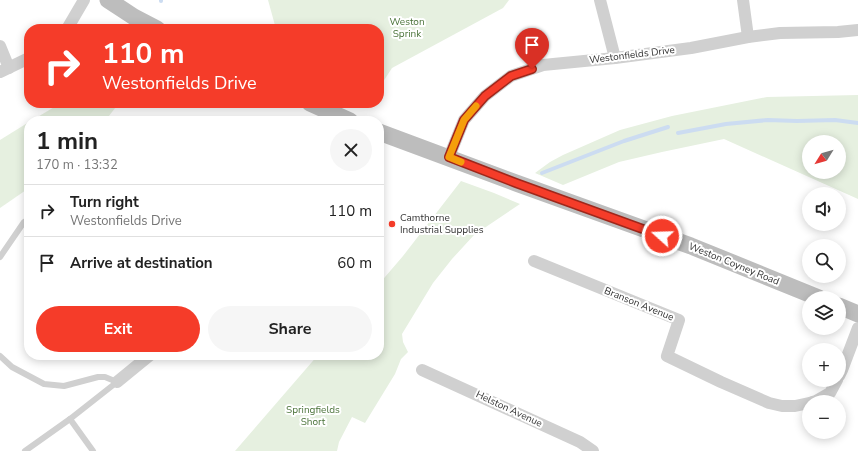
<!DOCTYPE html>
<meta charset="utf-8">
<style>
:root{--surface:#fff;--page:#f6f6f6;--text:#222;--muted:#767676;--line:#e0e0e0;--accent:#f53c29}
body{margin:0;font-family:"Nunito Sans",sans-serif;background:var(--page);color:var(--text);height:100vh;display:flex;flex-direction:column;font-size:15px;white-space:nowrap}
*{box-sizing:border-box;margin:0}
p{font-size:13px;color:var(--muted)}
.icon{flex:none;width:22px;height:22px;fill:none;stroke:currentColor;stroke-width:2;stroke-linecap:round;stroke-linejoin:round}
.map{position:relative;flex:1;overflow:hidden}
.panel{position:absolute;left:24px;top:116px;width:360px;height:244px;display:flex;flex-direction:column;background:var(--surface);border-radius:16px;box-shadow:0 2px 10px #0003}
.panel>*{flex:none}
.guide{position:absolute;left:24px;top:24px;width:360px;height:84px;border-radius:16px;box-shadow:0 2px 10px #0003;background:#f53c29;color:#fff;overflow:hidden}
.needle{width:26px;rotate:233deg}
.controls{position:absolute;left:802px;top:135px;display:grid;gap:8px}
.controls a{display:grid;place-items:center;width:44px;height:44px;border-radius:50%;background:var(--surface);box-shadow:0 2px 10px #0003;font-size:20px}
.pin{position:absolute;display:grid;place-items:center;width:34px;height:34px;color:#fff;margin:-41px -17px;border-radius:50% 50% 50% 0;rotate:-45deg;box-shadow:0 0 4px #0007}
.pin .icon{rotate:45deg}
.me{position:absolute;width:44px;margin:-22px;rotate:290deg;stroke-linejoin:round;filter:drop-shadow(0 0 3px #0008)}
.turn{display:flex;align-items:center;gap:14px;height:84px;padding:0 12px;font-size:18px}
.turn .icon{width:52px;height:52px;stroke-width:2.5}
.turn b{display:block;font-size:28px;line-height:34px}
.round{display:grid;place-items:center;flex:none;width:42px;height:42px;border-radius:21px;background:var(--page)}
.summary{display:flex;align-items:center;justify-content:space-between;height:68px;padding:0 12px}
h1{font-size:24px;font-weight:700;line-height:30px}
.action{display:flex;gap:8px;margin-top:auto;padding:8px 12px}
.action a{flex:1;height:46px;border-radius:24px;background:var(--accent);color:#fff;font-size:16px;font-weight:700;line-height:46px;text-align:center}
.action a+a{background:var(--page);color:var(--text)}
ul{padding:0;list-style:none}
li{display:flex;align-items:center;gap:12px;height:52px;padding:0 12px;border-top:1px solid var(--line)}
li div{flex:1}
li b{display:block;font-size:15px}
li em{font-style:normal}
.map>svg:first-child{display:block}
.green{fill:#e6f0e0;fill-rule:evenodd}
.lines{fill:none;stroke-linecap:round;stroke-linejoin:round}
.stream{stroke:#ccdcf1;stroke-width:4}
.lane{stroke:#d0d0d0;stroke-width:6}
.street{stroke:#d0d0d0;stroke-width:12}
.secondary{stroke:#bdbdbd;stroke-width:17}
.route-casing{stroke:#9f271b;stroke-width:10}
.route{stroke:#f53c29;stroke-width:7}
.slow{stroke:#f59e0b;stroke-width:7}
.poi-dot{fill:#f53c29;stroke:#fff;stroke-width:1.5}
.labels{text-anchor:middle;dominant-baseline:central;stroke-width:4;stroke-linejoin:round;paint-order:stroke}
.park-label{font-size:10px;fill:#4c743b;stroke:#fff}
.street-label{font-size:10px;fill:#333;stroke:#fff}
.poi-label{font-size:10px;fill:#333;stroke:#fff;text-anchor:start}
</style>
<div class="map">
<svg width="858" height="451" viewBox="0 0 858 451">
<rect width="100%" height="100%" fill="#fff"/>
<!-- green -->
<g class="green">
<polygon points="268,0 509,0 503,8 392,68 379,88 379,29 276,29"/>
<path d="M858,95V199L724,139L662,152L619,162L563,185L535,173L550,162L563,155L620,130L672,116L767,97ZM809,142H839V172H809Z"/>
<polygon points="61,103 119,103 105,121 31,121"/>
<polygon points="29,122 29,188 0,208 0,140"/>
<polygon points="461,181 494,193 520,204 474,235 452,259 433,283 402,334 403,342 408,352 401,359 395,374 365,423 352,417 339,442 337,451 235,451 318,355 379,355 379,284 403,256"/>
</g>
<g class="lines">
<!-- stream -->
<g class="stream">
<polyline points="161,0 161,1"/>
<polyline points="678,133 726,124 768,120 797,121 835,120 858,123"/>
<polyline points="542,173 624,141 668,127"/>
</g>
<!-- lane -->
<g class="lane">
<polyline points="0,257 24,222 29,219"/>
<polyline points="0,356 12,367 44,384 64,386 98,377 105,377 117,382 70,419 25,451"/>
<polyline points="70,419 93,451"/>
</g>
<!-- street -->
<g class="street">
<polyline points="600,0 615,58"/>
<polyline points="743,0 748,37"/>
<polyline points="67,29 84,0"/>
<polyline points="0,46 9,68"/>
<polyline points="0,72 29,58"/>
<polyline points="449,157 464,120 485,96 511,76 543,65 615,58 691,48 748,37 780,33 838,32 858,30"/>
<polyline points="534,261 679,320 667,356 721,382 769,403 782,406 795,406 809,403"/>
<polyline points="422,370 580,442 593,451"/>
<polyline points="839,376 842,370 858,328"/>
<polyline points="117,382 150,355"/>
<polyline points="812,402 816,401 830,393 837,380"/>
</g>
<!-- secondary -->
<g class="secondary">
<polyline points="108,0 134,17 157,29"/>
<polyline points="310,103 350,121"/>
<polyline points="379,132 516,183 691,246 819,298"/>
<polyline points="839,306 858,314"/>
</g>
</g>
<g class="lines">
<!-- route casing -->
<g class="route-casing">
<polyline id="route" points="532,69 511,76 485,96 464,120 449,157 516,183 662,236"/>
</g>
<!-- route -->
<use href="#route" class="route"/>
<!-- slow -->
<polyline class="slow" points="461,162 449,157 464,120 476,106"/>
</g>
<!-- markers -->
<circle class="poi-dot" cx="392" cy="224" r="4"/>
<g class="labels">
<!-- park labels -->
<g class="park-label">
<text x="407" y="22">Weston<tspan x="407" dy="12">Sprink</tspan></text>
<text x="313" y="410">Springfields<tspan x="313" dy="12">Short</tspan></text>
</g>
<!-- street labels -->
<g class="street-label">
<text transform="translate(632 55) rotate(-7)">Westonfields Drive</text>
<text transform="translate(734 264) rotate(22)">Weston Coyney Road</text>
<text transform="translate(639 304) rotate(22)">Branson Avenue</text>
<text transform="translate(509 409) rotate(25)">Helston Avenue</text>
</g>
<!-- poi labels -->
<g class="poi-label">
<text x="400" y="218">Camthorne<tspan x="400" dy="12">Industrial Supplies</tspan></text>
</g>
</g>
</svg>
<div class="controls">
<a><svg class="needle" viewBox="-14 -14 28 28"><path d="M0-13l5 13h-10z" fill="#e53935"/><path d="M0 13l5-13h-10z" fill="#767676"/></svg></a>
<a><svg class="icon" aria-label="sound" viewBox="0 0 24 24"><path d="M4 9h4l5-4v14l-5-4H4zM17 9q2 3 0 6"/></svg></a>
<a><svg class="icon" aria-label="search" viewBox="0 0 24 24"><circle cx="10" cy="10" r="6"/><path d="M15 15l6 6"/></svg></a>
<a><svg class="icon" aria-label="layers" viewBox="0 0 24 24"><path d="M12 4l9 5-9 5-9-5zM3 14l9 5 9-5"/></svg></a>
<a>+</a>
<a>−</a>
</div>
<div class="pin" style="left:532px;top:69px;background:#d93025"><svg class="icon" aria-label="arrive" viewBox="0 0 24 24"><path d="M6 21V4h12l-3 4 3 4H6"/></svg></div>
<svg class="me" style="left:662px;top:236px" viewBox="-20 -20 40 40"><circle r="17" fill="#f53c29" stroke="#fff" stroke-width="3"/><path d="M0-11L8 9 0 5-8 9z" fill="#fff"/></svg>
<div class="guide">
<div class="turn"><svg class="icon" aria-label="right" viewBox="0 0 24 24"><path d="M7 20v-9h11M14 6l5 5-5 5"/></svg><div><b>110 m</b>Westonfields Drive</div></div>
</div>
<section class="panel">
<div class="summary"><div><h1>1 min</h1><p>170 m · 13:32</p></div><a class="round"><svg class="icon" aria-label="close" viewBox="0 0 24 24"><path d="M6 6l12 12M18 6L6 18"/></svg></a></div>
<ul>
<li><svg class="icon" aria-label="right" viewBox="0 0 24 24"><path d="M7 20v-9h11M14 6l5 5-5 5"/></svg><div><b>Turn right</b><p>Westonfields Drive</p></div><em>110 m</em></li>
<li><svg class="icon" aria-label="arrive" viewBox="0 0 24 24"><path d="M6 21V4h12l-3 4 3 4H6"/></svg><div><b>Arrive at destination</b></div><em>60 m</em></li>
</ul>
<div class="action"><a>Exit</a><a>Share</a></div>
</section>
</div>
